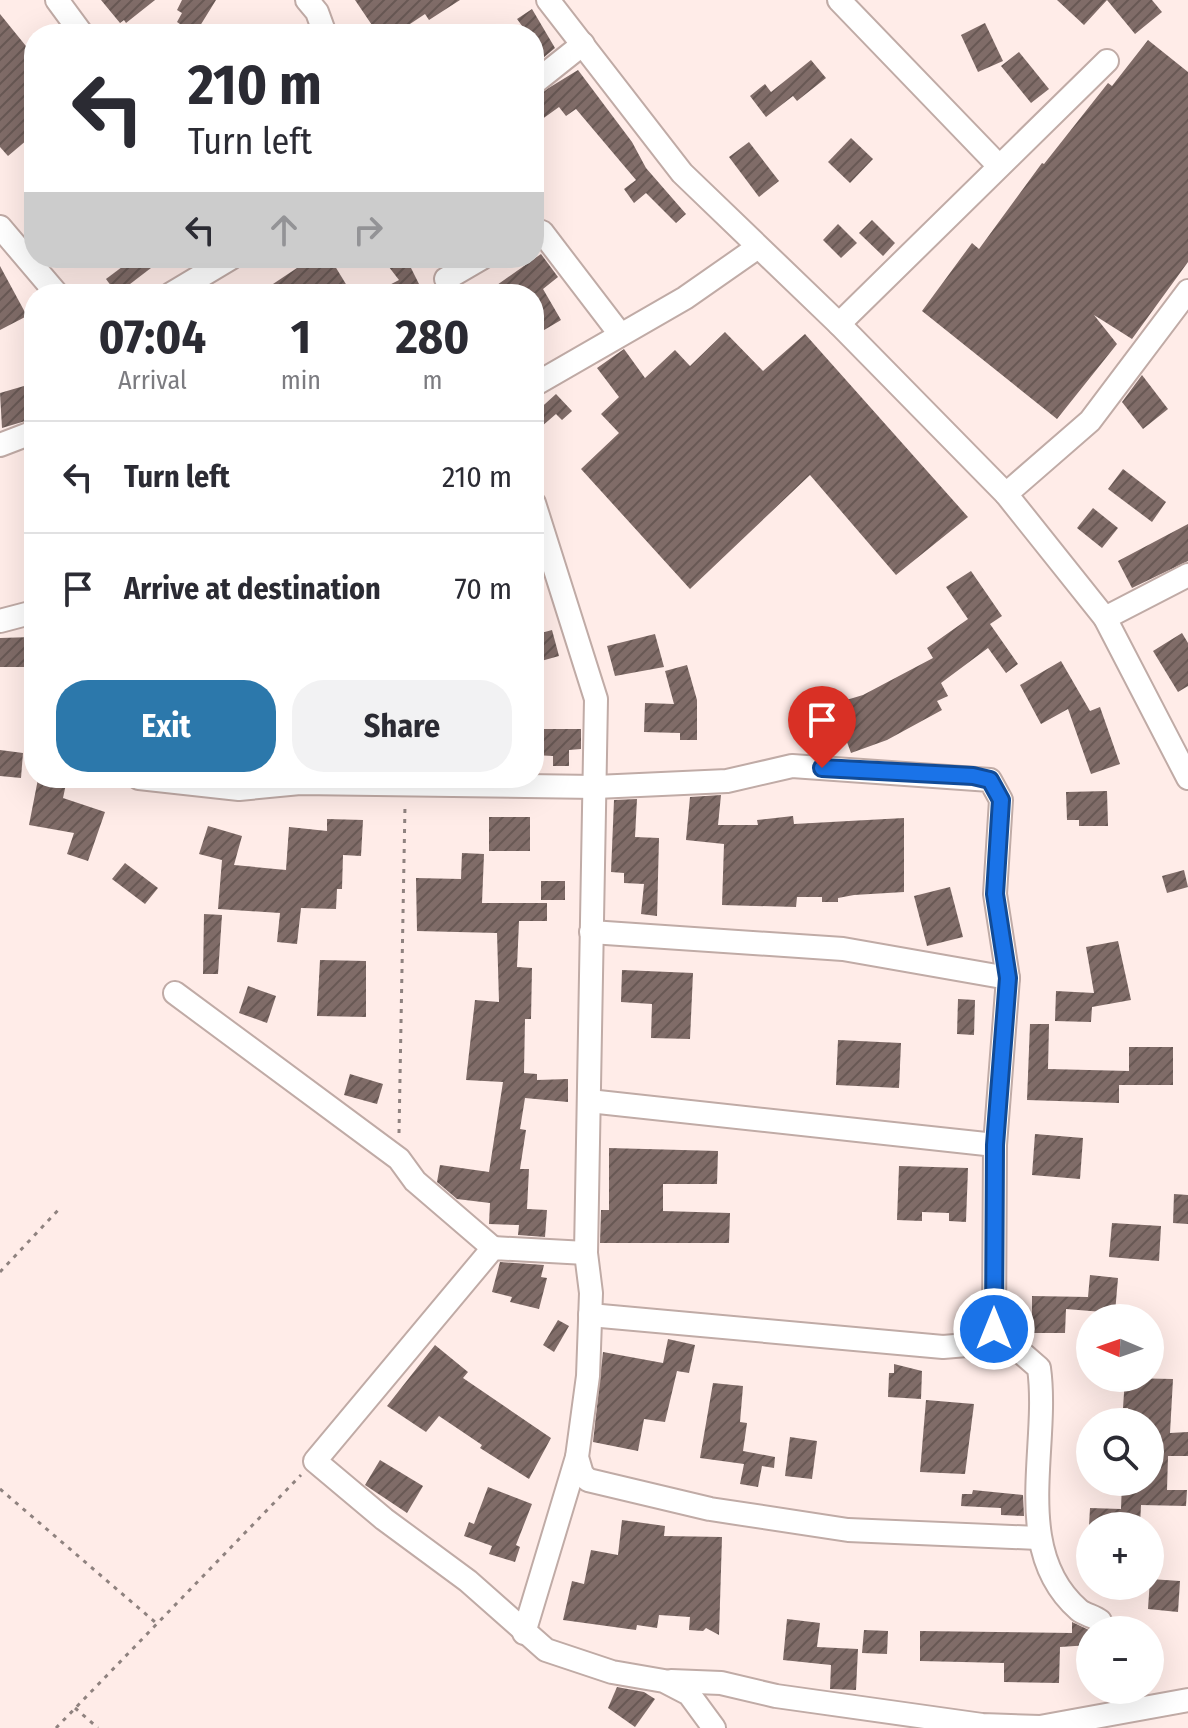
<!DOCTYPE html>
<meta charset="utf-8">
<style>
:root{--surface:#fff;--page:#f2f2f3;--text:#2b2b33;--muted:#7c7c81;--line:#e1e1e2;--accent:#2c78ab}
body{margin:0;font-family:"Fira Sans Condensed",sans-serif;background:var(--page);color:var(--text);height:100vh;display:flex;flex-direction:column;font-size:30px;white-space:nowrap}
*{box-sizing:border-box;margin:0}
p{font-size:26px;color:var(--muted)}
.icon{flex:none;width:44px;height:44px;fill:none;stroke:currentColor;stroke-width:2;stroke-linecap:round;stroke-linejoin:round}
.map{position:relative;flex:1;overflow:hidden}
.side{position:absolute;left:24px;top:284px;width:520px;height:504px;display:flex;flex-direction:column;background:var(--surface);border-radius:32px;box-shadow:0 8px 32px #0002}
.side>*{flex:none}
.guide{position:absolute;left:24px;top:24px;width:520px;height:244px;border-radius:32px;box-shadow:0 8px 32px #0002;background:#fff;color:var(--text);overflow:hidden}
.needle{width:52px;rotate:272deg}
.controls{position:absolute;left:1076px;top:1304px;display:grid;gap:16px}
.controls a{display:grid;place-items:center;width:88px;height:88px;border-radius:50%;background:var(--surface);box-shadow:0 8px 32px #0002;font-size:40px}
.pin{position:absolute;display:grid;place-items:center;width:68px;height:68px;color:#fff;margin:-82px -34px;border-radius:50% 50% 50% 0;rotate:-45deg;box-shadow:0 0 8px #0007}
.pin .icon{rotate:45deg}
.me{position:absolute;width:88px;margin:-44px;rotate:0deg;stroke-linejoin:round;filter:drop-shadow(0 0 6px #0008)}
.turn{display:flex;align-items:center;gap:28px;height:168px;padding:0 32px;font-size:36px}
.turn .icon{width:104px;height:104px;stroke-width:2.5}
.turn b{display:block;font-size:56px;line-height:68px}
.lanes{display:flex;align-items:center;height:76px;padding:0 32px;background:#0003;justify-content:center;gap:40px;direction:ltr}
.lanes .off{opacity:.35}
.eta{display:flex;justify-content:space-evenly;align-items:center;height:136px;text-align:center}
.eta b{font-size:48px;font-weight:700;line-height:56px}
.button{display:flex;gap:16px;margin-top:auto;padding:16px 32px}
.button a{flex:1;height:92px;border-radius:32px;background:var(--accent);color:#fff;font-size:32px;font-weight:700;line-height:92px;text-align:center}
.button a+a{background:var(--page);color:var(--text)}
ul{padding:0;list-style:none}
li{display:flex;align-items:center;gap:24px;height:112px;padding:0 32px;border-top:2px solid var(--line)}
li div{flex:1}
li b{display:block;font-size:30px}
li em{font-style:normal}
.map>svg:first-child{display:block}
.building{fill:url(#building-hatch)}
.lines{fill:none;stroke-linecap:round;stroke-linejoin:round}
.minor-casing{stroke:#c0aba6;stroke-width:26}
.path{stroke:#8f827f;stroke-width:3;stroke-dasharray:4 6;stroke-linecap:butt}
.minor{stroke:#fff;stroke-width:22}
.route-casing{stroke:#114b97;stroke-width:20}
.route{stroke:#1a73e8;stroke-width:14}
</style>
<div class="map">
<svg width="1188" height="1728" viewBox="0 0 1188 1728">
<defs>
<pattern id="building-hatch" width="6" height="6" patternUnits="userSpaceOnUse" patternTransform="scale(2)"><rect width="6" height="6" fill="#806c68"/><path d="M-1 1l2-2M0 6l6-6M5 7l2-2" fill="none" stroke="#685854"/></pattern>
</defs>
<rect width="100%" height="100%" fill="#ffece8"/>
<!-- building -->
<g class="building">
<polygon points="101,0 155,0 126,23 124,20 120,23"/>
<polygon points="182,0 216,0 195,34 177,22 182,13 177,10"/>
<polygon points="355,0 460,0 429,20 425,14 395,34 378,34"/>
<polygon points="1057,0 1152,0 1162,12 1135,34 1107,0 1084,25"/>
<polygon points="532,9 555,48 543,58 534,45 534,34 528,34 517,19"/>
<polygon points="0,14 34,56 34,134 8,156 0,147"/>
<polygon points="985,23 1003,61 978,72 961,35"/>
<polygon points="1148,40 1188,72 1188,262 1132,339 1094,315 1117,344 1057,419 922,311 972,243 979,249 1042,163 1044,164 1108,83 1112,86"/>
<polygon points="1019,52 1049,89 1031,103 1001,66"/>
<polygon points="811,60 826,78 797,101 793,96 766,117 750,96 765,84 771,92"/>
<polygon points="578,70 632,142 646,168 686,214 676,223 646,193 634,203 624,189 636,180 576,109 566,116 559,107 534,125 534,97"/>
<polygon points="851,138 873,159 850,183 828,162"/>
<polygon points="749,142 779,181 759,197 729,157"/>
<polygon points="872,220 895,243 883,256 859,233"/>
<polygon points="838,224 857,243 841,258 823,240"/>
<polygon points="541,254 558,277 543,289 561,320 534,336 534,294 504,294 497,285"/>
<polygon points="134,258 164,258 117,294 106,279"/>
<polygon points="312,258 330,258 352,294 258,294"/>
<polygon points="382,258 424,258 411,268 419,284 402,294 372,294 399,280"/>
<polygon points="0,266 27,316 0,330"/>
<polygon points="725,332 763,371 805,334 968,517 896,575 810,475 690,589 581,469 619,433 601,414 619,397 597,368 624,349 645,378 675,350 690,366"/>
<polygon points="1142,375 1168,409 1143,429 1122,402"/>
<polygon points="24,386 32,419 2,428 0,393"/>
<polygon points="556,394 572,411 562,420 556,414 534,433 534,414"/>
<polygon points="1123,469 1166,502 1152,522 1108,489"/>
<polygon points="1093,508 1118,528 1102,548 1077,528"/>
<polygon points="1188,524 1188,561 1132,588 1118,561"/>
<polygon points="971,571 1002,616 990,624 1018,664 1006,673 988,648 941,683 948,696 937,701 942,710 887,740 851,753 833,704 863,695 933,658 927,648 968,619 946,587"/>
<polygon points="552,630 559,656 534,663 534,635"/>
<polygon points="1182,633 1188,643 1188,686 1178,692 1153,651"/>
<polygon points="655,634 664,667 615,676 607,646"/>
<polygon points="33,637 33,667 0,667 0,638"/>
<polygon points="1061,661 1090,711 1100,707 1120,764 1091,774 1068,709 1041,724 1020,685"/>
<polygon points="687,665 697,700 697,740 680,740 680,733 644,732 645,703 674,704 665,671"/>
<polygon points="534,729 581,729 581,749 569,750 569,766 553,766 553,756 534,755"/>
<polygon points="0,750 23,753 21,778 0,776"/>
<polygon points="38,779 66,784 63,798 105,812 88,861 67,854 74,833 29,825"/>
<polygon points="1107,791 1108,826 1079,826 1079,820 1067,820 1066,792"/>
<polygon points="721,795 718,825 758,825 757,820 793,816 794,824 904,818 904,892 854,895 838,898 838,902 822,902 822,897 797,897 796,907 722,905 724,844 686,840 690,797"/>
<polygon points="637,799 635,837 659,838 657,916 641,914 644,884 624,883 624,873 611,872 614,800"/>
<rect x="489" y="817" width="41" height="34"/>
<polygon points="327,819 363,820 361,856 343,855 342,889 337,889 336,909 301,908 297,944 277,942 280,913 218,909 222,860 199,854 208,826 242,836 234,865 286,870 289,827 327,831"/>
<polygon points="462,853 484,854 482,903 547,903 547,921 519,921 517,967 532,968 531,1019 525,1019 524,1073 537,1074 537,1080 568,1079 568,1102 525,1098 520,1129 526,1130 520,1169 529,1169 527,1209 547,1210 545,1237 518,1235 519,1225 489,1224 490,1203 457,1199 437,1182 440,1165 489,1172 503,1082 466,1080 475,1000 499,1002 497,933 417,931 416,878 461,879"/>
<polygon points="125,863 158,888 145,904 112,879"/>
<polygon points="1184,870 1188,887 1167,893 1162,876"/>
<rect x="541" y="881" width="24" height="19"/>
<polygon points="950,887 963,937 927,946 914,896"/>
<polygon points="204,914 222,915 218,974 203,974"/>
<polygon points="1118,941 1131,1000 1092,1007 1091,1022 1055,1021 1056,991 1094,993 1086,947"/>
<polygon points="320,960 366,961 366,1017 317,1016"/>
<polygon points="622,970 693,973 690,1039 651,1038 652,1004 621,1002"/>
<polygon points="248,986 276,996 267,1023 239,1013"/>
<polygon points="958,999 975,1000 974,1035 957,1034"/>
<polygon points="1030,1024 1049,1024 1048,1069 1129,1071 1129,1047 1173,1047 1173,1085 1119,1085 1119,1103 1027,1100"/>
<polygon points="838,1040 901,1043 899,1088 836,1085"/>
<polygon points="350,1074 383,1084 377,1104 344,1095"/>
<polygon points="1035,1134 1083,1138 1080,1179 1032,1175"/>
<polygon points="609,1148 718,1151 717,1184 663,1184 663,1211 730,1213 729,1243 600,1243 601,1210 609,1210"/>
<polygon points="899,1166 968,1168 966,1222 949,1221 949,1213 922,1212 922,1221 897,1220"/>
<polygon points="1174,1194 1188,1195 1188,1224 1173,1223"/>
<polygon points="1112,1223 1161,1226 1159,1261 1109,1257"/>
<polygon points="500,1262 544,1265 541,1277 547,1278 539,1309 510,1302 512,1297 492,1292"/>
<polygon points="1090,1275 1118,1278 1115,1313 1066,1309 1065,1333 1032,1333 1032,1296 1088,1297"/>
<polygon points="558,1320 569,1326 554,1352 543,1345"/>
<polygon points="668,1339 695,1345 689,1373 677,1371 665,1422 644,1419 638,1451 593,1442 603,1352 663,1363"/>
<polygon points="435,1345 468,1372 463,1378 551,1438 529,1479 480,1448 482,1445 439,1416 426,1432 387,1406"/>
<polygon points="894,1364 922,1371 921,1399 888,1397 889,1373 894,1373"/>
<polygon points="1125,1378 1173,1379 1170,1433 1188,1432 1188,1456 1168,1456 1167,1490 1187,1490 1186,1506 1141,1505 1140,1526 1089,1526 1090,1508 1121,1509 1122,1482 1150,1482 1150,1422 1127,1422 1128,1408 1123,1408"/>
<polygon points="713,1383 743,1386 740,1422 747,1423 743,1451 775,1457 774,1468 762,1466 758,1487 740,1484 744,1464 700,1458"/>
<polygon points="926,1400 974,1404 965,1474 920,1472"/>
<polygon points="790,1437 817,1441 812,1479 785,1476"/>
<polygon points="380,1460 423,1486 407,1513 365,1485"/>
<polygon points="488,1487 532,1504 516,1545 520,1547 515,1562 489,1554 492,1546 464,1536 469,1522 474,1524"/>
<polygon points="973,1490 1023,1495 1024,1516 1001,1515 1001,1508 961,1506 962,1494 972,1494"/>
<polygon points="622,1520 665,1526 664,1536 722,1537 719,1635 706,1628 703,1631 689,1630 690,1617 659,1615 657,1628 637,1625 636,1630 563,1620 572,1581 584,1584 591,1550 618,1555"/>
<polygon points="1150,1579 1180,1581 1178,1612 1148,1609"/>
<polygon points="787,1619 820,1623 817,1647 858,1649 856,1690 830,1689 831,1665 783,1660"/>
<polygon points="1072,1622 1089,1630 1090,1645 1060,1647 1059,1683 1004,1682 1004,1663 920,1661 920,1631 1072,1633"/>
<polygon points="864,1630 888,1631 887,1654 862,1653"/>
<polygon points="617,1687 644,1692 655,1699 635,1727 608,1708"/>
</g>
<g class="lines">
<!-- minor casing -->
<g class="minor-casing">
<g id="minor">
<polyline points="57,0 82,34"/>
<polyline points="307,0 317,12 325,34"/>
<polyline points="548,0 682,173 839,324 1006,494 1105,618 1188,778"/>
<polyline points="839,0 999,166"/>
<polyline points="534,83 583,44"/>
<polyline points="0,227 57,294"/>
<polyline points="534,230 542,232 620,334"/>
<polyline points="446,279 482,258"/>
<polyline points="171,294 231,258"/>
<polyline points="839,324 1107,61"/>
<polyline points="534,385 685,298 758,247"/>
<polyline points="0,445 34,432"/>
<polyline points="1006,494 1090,421 1188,291"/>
<polyline points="534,503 596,699 586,1253 591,1293 588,1376 577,1457 582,1474 588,1480 710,1509 848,1530 1038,1538"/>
<polyline points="1105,618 1188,575"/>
<polyline points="0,621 34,612"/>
<polyline points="139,778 239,789 300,783 596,787 727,781 792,766 990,780 1001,800 995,894 1008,978 995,1145 994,1329 967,1345 943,1347 590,1315"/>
<polyline points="591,932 843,949 1008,978"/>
<polyline points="175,993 399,1159 415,1181 493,1248"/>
<polyline points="589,1101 995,1145"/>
<polyline points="586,1253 493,1248 315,1461 384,1519 468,1581 546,1650 612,1672 664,1681 689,1694 714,1728"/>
<path d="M994,1329L1039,1368C1050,1447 1010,1550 1079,1610C1085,1615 1094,1616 1100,1621L1104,1630"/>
<polyline points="524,1633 577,1457"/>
<polyline points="671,1681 721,1683 776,1696 982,1725 1040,1727 1188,1700"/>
</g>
</g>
<!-- path -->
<g class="path">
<polyline points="399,1133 405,805"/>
<polyline points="0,1272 61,1207"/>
<polyline points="0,1489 155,1622"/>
<polyline points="75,1708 98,1728"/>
<polyline points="56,1728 301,1475"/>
</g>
<!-- minor -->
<use href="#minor" class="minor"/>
</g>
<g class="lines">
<!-- route casing -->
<g class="route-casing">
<polyline id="route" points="822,768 973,776 990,780 1001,800 995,894 1008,978 995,1145 994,1329"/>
</g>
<!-- route -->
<use href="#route" class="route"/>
</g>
</svg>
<div class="controls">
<a><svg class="needle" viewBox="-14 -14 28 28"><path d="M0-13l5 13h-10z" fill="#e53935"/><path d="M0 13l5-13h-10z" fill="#7c7c81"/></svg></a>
<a><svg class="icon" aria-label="search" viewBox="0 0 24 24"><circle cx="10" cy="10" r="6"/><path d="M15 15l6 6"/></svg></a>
<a>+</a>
<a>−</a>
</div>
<div class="pin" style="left:822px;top:768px;background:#d93025"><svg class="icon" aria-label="arrive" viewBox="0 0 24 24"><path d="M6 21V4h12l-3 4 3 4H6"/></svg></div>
<svg class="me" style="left:994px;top:1329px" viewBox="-20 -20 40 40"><circle r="17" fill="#1a73e8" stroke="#fff" stroke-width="3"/><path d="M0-11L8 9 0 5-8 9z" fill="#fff"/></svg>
<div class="guide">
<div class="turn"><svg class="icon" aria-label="left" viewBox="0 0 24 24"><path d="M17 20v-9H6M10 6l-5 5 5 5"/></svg><div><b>210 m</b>Turn left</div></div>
<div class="lanes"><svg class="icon" aria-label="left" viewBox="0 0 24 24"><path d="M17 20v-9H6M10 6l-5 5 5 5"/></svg><svg class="icon off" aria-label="ahead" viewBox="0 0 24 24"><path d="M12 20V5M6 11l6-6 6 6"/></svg><svg class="icon off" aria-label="right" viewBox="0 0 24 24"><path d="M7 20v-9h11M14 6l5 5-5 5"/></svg></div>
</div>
<section class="side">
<div class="eta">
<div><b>07:04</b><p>Arrival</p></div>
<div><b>1</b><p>min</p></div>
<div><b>280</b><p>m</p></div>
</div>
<ul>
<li><svg class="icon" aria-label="left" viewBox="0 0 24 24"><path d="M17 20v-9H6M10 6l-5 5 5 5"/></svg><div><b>Turn left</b></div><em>210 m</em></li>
<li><svg class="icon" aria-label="arrive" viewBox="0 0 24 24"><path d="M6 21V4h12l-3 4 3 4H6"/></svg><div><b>Arrive at destination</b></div><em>70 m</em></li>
</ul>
<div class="button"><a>Exit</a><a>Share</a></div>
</section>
</div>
